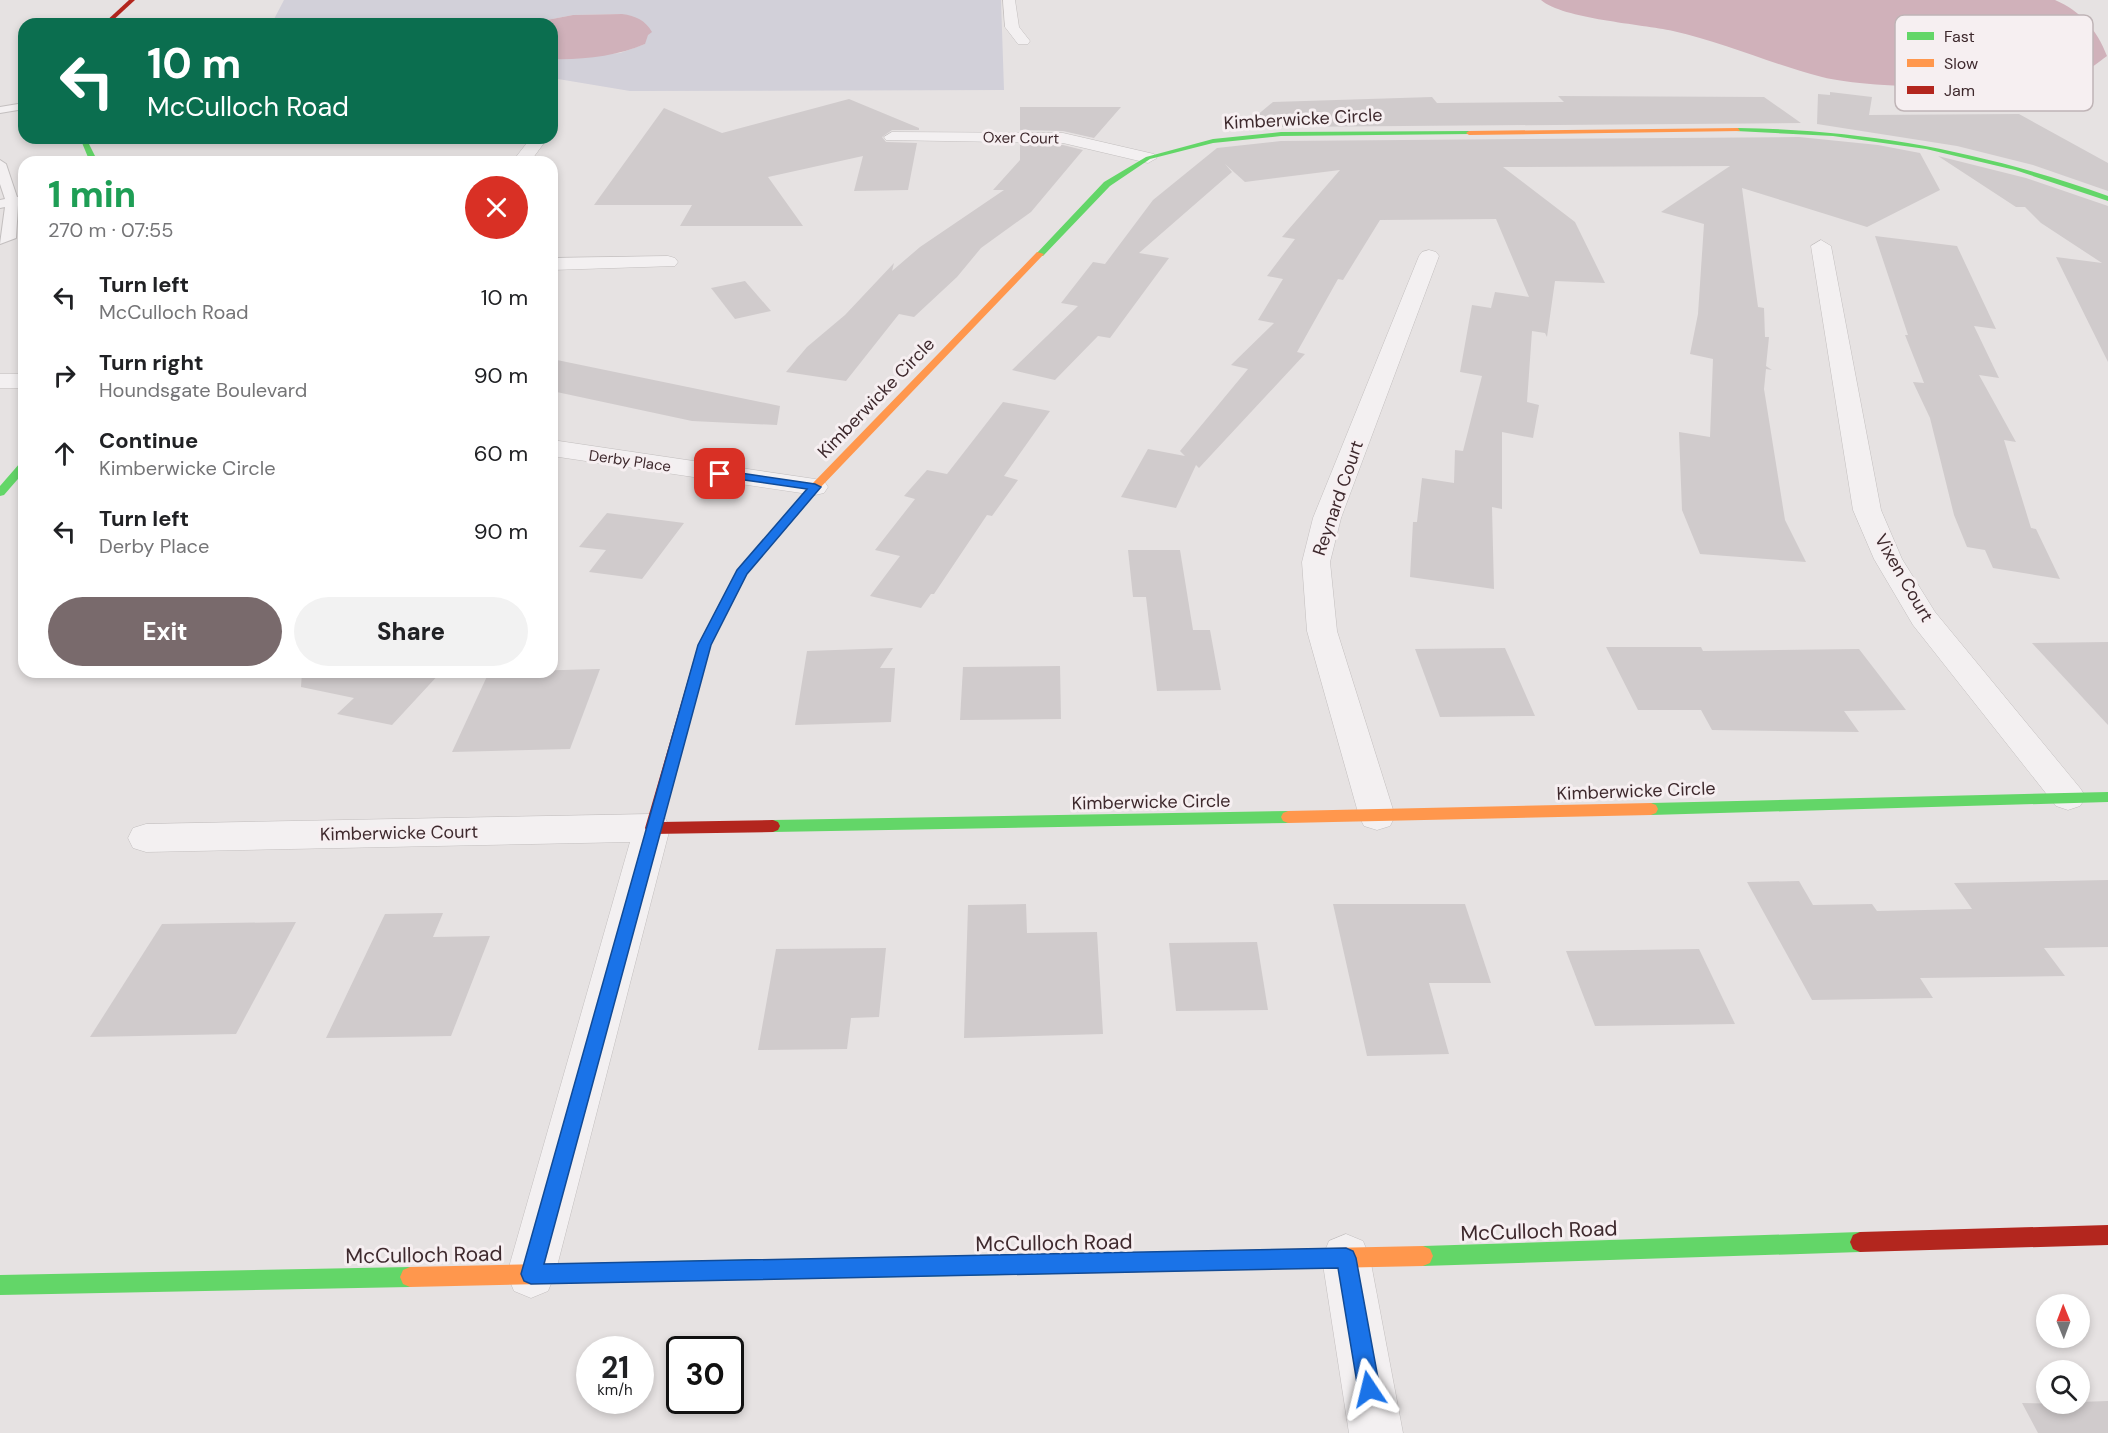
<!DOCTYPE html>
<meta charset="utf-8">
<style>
:root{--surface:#fff;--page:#f2f2f2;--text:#202124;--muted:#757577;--accent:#796a6c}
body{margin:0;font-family:"DM Sans",sans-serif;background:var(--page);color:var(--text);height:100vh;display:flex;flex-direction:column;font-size:22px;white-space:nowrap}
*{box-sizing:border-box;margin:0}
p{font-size:20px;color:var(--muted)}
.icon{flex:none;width:33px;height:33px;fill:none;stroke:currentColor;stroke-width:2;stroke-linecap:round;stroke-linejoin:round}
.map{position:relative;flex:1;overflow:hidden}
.panel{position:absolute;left:18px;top:156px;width:540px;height:522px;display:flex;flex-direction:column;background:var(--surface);border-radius:18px;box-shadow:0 3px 9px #0003}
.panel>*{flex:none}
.top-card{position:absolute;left:18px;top:18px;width:540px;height:126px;border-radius:18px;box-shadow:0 3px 9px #0003;background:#0b6e4f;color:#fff;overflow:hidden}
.needle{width:39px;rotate:359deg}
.buttons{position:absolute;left:2036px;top:1294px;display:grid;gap:12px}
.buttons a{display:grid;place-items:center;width:54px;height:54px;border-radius:50%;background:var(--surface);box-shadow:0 3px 9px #0003;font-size:30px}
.speed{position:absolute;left:576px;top:1336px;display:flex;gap:12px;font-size:30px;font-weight:700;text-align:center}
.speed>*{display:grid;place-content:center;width:78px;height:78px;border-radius:50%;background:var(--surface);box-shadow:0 3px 9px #0003;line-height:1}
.speed small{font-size:15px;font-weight:400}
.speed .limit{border:3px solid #111;border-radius:9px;background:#fff;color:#111}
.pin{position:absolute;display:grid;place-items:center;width:51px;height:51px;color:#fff;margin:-26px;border-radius:12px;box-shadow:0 3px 9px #0006}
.me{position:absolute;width:66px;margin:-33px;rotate:350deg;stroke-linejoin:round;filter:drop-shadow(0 0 4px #0008)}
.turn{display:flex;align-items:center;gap:21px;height:126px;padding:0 30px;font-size:27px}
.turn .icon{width:78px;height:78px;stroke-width:2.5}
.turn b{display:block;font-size:42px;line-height:51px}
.round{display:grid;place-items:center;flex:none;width:63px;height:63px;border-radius:32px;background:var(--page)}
.head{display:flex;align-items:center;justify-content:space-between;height:102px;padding:0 30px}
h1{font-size:36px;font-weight:800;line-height:45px;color:#1e9e55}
.cta{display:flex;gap:12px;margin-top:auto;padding:12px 30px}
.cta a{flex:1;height:69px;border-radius:36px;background:var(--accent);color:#fff;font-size:24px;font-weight:800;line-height:69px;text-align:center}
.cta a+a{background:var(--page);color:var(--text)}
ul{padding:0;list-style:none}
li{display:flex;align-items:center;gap:18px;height:78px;padding:0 30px}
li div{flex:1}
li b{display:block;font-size:22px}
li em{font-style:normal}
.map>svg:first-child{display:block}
.green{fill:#d2d0d9}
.water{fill:#d0b1ba}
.building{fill:#d0cbcc}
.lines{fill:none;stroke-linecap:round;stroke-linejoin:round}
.lane-casing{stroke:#c3bfbf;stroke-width:2}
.street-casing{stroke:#c3bfbf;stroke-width:1}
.lane{fill:#f3f0f1;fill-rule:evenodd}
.street{fill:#f3f0f1;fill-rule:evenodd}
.fast{fill:#63d668;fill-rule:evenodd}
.slow{fill:#ff974d;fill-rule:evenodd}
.jam{fill:#b3261e;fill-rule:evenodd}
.route{fill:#1a73e8;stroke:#114b97;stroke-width:1.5}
.labels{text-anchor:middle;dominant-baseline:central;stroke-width:6;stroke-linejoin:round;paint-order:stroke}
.far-street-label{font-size:15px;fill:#3e292d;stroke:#f6eff1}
.street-label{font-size:18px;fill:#3e292d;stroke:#f6eff1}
.near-street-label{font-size:21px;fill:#3e292d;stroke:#f6eff1}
.key{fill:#f6eff1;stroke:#bfb4b6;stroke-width:1.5}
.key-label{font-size:16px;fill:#3e292d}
</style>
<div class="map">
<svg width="2108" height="1433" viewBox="0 0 2108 1433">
<rect width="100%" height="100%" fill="#e6e2e2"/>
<!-- green -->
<polygon class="green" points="284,0 1001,0 1004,90 630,91 552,78 552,59 620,53 645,44 622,14 573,15 526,24 276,24 273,21"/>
<!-- water -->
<g class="water">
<path d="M1541,0H2055C2081,11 2097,30 2107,56C2099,62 2089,70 2080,74C2031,92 1873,90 1822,77C1771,64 1723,42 1673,31C1642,24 1563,19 1541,0Z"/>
<path d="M622,14C636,16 645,20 652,32L648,35L645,44C617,56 583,60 552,59V24H526L573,15Z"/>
</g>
<!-- building -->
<g class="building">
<polygon points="1830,92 1872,97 1869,115 2019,114 2108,163 2108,191 2033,165 1957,146 1817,124 1818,94 1830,95"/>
<polygon points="1558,96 1764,97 1801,123 1281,127 1238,131 1273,102 1432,97 1437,103 1564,102"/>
<polygon points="849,99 919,128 919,130 892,130 882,137 886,142 917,143 908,190 854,191 863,156 768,177 803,226 680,226 692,205 594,205 664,108 722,133"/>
<polygon points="1020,107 1121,107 1094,138 1063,131 1020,130"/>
<polygon points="1799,137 1878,145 1920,153 1940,190 1867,227 1742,188 1758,307 1764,308 1765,337 1769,337 1766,366 1772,370 1766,369 1764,389 1785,520 1806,562 1700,554 1682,510 1679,432 1710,437 1713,359 1690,354 1698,314 1704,224 1661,212 1730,166 1503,167 1575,222 1605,283 1555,281 1547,337 1545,333 1532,331 1527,402 1539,405 1533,438 1502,432 1502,509 1492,507 1494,589 1410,577 1413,522 1417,522 1422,478 1454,483 1455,450 1463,451 1482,376 1460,372 1472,305 1491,308 1495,292 1529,297 1496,219 1380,220 1343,280 1338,279 1297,352 1305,354 1199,468 1196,465 1176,508 1121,497 1148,449 1185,456 1180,451 1248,369 1231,365 1274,323 1258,320 1283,279 1267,276 1295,239 1282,237 1340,170 1245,182 1225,164 1232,172 1139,253 1169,258 1110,338 1098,336 1055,380 1012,370 1078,306 1061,303 1093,262 1105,264 1153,200 1217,148 1281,141"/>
<polygon points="1020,145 1063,145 1083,150 1031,212 981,248 957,277 914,317 899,314 846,381 786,372 807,347 845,315 894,263 892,271 920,247 1004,190 993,190 1020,160"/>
<polygon points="1938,156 2026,178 2108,206 2108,362 2056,257 2102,263 2041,223 2025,207 2016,207"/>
<polygon points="1875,236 1957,246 1996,329 1974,326 1999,378 1979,375 2016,442 2004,440 2031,528 2036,529 2060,579 1993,568 1985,550 1967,547 1954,515 1930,418 1913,382 1924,383 1905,335 1908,335"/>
<polygon points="745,281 771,311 735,319 711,288"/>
<polygon points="552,359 780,406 777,425 692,421 552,391"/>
<polygon points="1003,402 1050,411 1004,476 1018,480 992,516 987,515 934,594 931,594 921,608 870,596 900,556 875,550 915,499 904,496 927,470 947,474"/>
<polygon points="607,513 684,523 642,579 589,572 606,550 579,547"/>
<polygon points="1128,550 1180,550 1193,630 1210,630 1221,690 1157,691 1146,597 1133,597"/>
<polygon points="2108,642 2108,725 2032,643"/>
<polygon points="1606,647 1701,647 1703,651 1859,649 1906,710 1844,711 1859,732 1712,730 1701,710 1638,710"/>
<polygon points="893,648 880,668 895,668 891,722 795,725 807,651"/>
<polygon points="1505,648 1535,716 1440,717 1415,649"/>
<polygon points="1060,666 1061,719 960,720 963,667"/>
<polygon points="600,669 570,749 452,752 489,672"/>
<polygon points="302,672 441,672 392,725 337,714 354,698 301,687"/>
<polygon points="2108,880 2108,947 2044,948 2065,976 1920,978 1933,998 1812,1000 1747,882 1799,881 1813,905 1872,904 1877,911 1972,909 1954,883"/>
<polygon points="1026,904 1027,933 1097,932 1103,1034 964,1038 968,905"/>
<polygon points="1333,904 1465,904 1491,983 1429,983 1449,1054 1367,1056"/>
<polygon points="443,913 433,937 490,936 451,1036 326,1038 385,914"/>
<polygon points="296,922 236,1034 90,1037 162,924"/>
<polygon points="1257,942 1268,1010 1176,1011 1169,943"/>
<polygon points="886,948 879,1017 851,1018 847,1049 758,1050 776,949"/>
<polygon points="1699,949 1735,1024 1595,1026 1566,951"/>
<polygon points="2108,1401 2108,1433 2038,1433 2022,1403 2079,1404 2079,1402"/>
</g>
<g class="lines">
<!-- lane casing -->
<g class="lane-casing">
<g id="lane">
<polygon points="24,103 24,109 0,113 0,107"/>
<polygon points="0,160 6,164 17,197 24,196 24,204 18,205 16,238 0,244 5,207 0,208 0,200 5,199 0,184"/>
</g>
</g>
<!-- street casing -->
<g class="street-casing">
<g id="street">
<polygon points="1003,0 1015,0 1019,27 1030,41 1028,44 1018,44 1005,27"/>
<polygon points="892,132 1063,133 1154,154 1157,158 1148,163 1063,143 886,140 884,137"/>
<polygon points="536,138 544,143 530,162 512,162 530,139"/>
<polygon points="1821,240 1831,246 1881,510 1902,559 1935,612 2080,788 2086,797 2080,806 2068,810 2056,806 1913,625 1874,559 1853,510 1811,246"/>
<polygon points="1429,250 1436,252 1439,256 1341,518 1330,562 1337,631 1395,816 1390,826 1377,830 1364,826 1359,816 1307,631 1302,562 1313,518 1419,256 1422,252"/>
<polygon points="668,256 675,258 678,262 675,266 552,270 552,258"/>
<rect x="0" y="374" width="24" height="14"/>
<polygon points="552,440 815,479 824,481 828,487 824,493 815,495 552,456"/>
<polygon points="652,814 665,818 670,828 555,1274 548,1291 531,1298 514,1291 507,1274 630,842 146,852 133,848 128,838 133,828 146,824"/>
<polygon points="1346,1234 1363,1241 1370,1258 1403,1433 1349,1433 1322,1258 1329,1241"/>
</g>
</g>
<!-- lane -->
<use href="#lane" class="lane"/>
<!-- street -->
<use href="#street" class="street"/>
<!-- fast -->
<g class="fast">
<path d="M1738,128C1870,130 1984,152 2108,196V201L2015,170L1926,149L1833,136L1736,131Z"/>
<polygon points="1469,131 1471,134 1281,136 1213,143 1150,159 1110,186 1043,256 1036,254 1104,182 1146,157 1213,139 1281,132"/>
<polygon points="80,138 86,138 98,162 90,162"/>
<polygon points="24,462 24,472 4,495 0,496 0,486 20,463"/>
<polygon points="2108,792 2108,802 1651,815 1646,813 1644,809 1646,805 1651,803"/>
<polygon points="1288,811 1293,813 1295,817 1293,821 1288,823 773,832 768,830 766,826 768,822 773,820"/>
<polygon points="1860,1232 1867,1235 1870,1242 1867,1249 1860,1252 1423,1266 1416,1263 1413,1256 1416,1249 1423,1246"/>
<polygon points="1052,1254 1059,1257 1062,1264 1059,1271 1052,1274 675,1281 668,1278 665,1271 668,1264 675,1261"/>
<polygon points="410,1267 417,1270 420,1277 417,1284 410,1287 0,1295 0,1275"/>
</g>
<!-- slow -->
<g class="slow">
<polygon points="1738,128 1740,131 1469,135 1466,133 1469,131"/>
<polygon points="1037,252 1044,254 819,489 746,574 736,594 728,594 726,591 737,570 811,485"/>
<polygon points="1651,803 1656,805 1658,809 1656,813 1651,815 1288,823 1283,821 1281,817 1283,813 1288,811"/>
<polygon points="1423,1246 1430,1249 1433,1256 1430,1263 1423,1266 1052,1274 1045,1271 1042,1264 1045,1257 1052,1254"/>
<polygon points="675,1261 682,1264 685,1271 682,1278 675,1281 410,1287 403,1284 400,1277 403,1270 410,1267"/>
</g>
<!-- jam -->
<g class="jam">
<polygon points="129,0 135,0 109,24 103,24"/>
<polygon points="732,587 738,591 710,645 661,822 773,820 778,822 780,826 778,830 773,832 652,834 647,832 645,828 698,645 726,591"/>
<polygon points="2108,1225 2108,1245 1860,1252 1853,1249 1850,1242 1853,1235 1860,1232"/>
</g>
</g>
<!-- route -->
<polygon class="route" points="720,470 815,484 821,487 747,574 711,645 544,1264 1346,1248 1353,1251 1356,1258 1380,1389 1377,1397 1369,1400 1361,1397 1358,1389 1338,1268 531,1284 524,1281 521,1274 698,645 737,570 807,489 716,476 715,474"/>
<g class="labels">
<!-- far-street labels -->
<g class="far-street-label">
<text transform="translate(1021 138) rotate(1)">Oxer Court</text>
<text transform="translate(630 461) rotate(8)">Derby Place</text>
</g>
<!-- street labels -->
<g class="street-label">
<text transform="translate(1303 119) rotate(-3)">Kimberwicke Circle</text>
<text transform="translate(876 398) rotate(-46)">Kimberwicke Circle</text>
<text transform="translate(1338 498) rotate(-71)">Reynard Court</text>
<text transform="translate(1904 578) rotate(60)">Vixen Court</text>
<text transform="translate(1636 791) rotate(-2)">Kimberwicke Circle</text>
<text transform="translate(1151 802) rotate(-1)">Kimberwicke Circle</text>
<text transform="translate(399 833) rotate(-1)">Kimberwicke Court</text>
</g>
<!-- near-street labels -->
<g class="near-street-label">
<text transform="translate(1539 1231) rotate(-2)">McCulloch Road</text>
<text transform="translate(1054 1243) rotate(-1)">McCulloch Road</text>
<text transform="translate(424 1255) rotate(-1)">McCulloch Road</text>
</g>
</g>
<!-- legend -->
<rect x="1895" y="15" width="198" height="96" rx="9" class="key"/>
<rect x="1907" y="32" width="27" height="8" fill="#63d668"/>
<rect x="1907" y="59" width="27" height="8" fill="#ff974d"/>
<rect x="1907" y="86" width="27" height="8" fill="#b3261e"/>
<g class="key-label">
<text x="1944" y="42">Fast</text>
<text x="1944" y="69">Slow</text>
<text x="1944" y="96">Jam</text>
</g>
</svg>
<div class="buttons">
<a><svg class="needle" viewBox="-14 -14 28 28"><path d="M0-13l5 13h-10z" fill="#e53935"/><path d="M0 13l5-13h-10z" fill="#757577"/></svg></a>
<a><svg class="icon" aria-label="search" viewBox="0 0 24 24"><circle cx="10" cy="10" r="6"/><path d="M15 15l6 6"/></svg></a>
</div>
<div class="speed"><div>21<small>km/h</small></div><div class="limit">30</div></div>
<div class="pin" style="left:720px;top:474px;background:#d93025"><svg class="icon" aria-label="arrive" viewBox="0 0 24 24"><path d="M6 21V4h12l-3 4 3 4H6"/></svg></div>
<svg class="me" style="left:1369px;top:1389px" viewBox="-20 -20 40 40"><path d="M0-17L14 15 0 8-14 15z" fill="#1a73e8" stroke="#fff" stroke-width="4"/></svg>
<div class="top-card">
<div class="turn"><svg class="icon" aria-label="left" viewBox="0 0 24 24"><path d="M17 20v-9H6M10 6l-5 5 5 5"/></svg><div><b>10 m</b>McCulloch Road</div></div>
</div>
<section class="panel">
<div class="head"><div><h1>1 min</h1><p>270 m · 07:55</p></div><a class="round" style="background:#d93025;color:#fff"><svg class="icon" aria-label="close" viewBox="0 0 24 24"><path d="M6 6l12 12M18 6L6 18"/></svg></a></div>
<ul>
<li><svg class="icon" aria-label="left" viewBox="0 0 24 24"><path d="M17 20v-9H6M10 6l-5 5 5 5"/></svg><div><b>Turn left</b><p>McCulloch Road</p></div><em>10 m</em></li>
<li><svg class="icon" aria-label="right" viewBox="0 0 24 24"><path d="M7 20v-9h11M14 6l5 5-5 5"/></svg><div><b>Turn right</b><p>Houndsgate Boulevard</p></div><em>90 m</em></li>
<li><svg class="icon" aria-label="ahead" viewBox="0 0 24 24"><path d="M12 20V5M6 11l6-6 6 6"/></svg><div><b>Continue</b><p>Kimberwicke Circle</p></div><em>60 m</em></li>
<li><svg class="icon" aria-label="left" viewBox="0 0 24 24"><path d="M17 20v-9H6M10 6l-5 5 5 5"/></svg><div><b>Turn left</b><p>Derby Place</p></div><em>90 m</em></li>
</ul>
<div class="cta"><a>Exit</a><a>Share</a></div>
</section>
</div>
